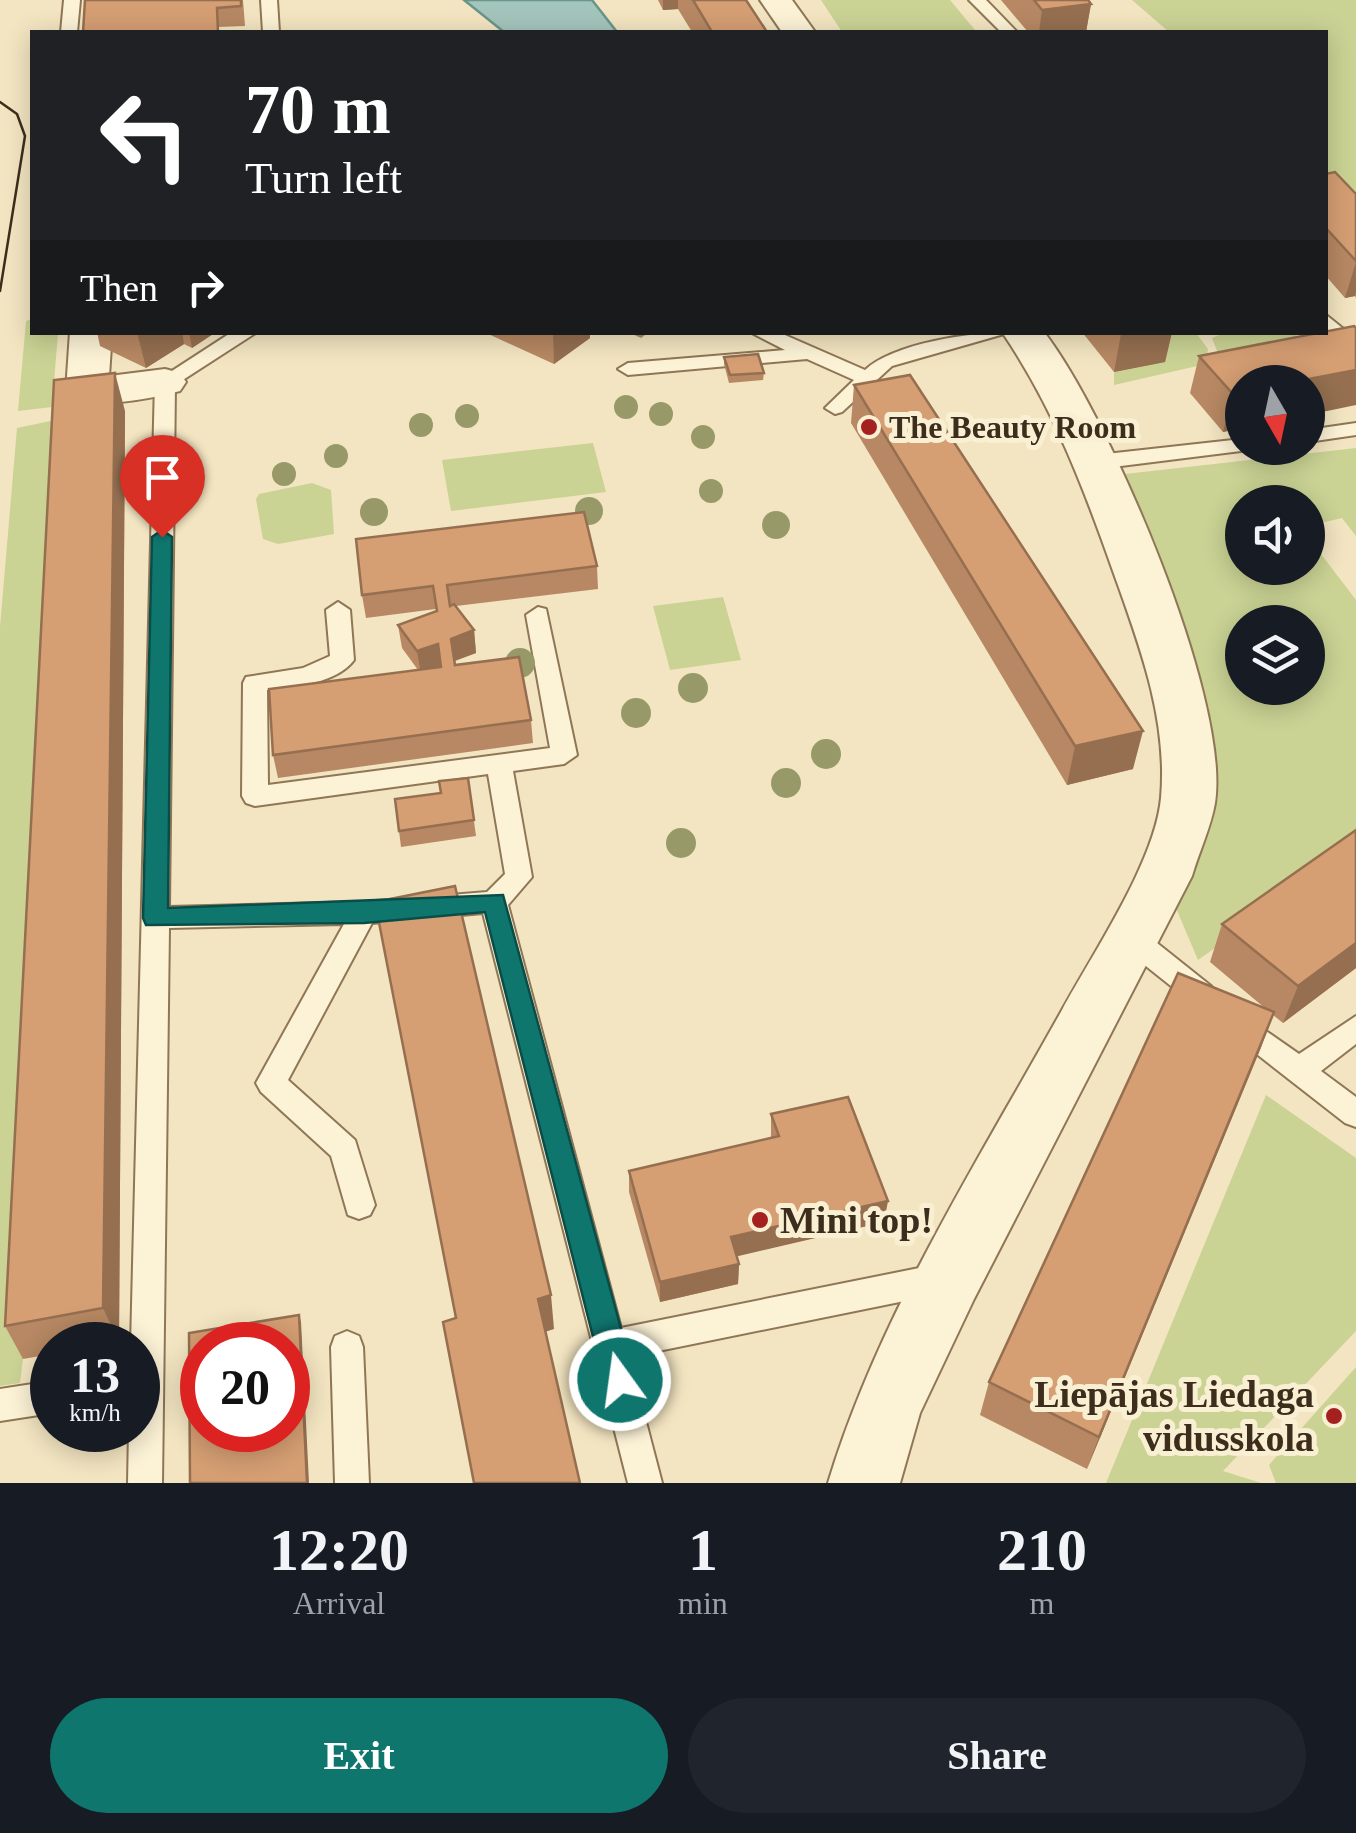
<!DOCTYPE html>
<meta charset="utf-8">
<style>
:root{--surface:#171b24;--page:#20242c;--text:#f1f3f6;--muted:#9ea1a6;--accent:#0f766e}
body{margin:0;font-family:Georgia,serif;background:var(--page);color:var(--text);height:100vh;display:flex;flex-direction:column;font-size:38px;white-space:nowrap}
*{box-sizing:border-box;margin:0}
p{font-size:32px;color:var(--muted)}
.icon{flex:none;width:55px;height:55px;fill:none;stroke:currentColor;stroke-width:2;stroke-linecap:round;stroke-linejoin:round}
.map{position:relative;height:1483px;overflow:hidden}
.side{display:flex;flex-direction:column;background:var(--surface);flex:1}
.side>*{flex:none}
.guide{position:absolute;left:30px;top:30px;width:1298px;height:305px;border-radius:0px;box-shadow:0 5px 25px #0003;background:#202124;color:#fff;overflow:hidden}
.needle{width:65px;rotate:171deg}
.tools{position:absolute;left:1225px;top:365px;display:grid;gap:20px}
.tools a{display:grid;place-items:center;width:100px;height:100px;border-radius:50%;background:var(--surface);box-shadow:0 5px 25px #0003;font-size:50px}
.speed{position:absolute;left:30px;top:1322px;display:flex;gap:20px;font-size:50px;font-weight:700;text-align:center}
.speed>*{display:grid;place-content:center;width:130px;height:130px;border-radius:50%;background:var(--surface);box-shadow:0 5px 25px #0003;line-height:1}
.speed small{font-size:25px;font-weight:400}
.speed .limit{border:15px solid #d22;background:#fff;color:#111}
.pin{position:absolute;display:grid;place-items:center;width:85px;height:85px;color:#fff;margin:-102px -42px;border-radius:50% 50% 50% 0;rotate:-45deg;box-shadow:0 0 10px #0007}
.pin .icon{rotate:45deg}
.me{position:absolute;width:110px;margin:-55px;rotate:346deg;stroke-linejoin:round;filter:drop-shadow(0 0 8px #0008)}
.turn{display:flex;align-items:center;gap:35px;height:210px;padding:0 50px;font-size:45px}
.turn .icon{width:130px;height:130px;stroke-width:2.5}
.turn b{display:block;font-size:70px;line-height:85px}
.then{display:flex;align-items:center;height:95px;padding:0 50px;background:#0003;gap:20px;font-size:38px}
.eta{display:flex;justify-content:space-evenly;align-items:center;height:170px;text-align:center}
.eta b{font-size:60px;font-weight:700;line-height:70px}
.action{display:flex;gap:20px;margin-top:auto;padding:20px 50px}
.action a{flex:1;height:115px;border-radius:60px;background:var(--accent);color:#fff;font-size:40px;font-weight:700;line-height:115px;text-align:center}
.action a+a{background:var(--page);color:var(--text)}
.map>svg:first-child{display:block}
.green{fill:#cad394;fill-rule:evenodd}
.water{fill:#a4c5bc;stroke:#6a958b;stroke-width:2.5}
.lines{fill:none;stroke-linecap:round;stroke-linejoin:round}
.service-casing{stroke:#8f7656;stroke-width:4}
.minor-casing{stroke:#8f7656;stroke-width:4}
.service{fill:#fcf2d6;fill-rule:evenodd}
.minor{fill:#fcf2d6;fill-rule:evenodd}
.tram{stroke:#3d2d1c;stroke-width:2.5}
.tree{fill:#979a68}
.wall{fill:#b78863}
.shaded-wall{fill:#956f50}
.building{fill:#d59e73;stroke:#956f50;stroke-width:2.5;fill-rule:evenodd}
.route{fill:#0f766e;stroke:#0a4d48;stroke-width:2.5}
.poi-dot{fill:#a5211f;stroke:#f9efd2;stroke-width:4}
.labels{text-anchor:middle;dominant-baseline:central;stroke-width:10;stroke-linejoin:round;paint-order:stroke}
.poi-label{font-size:32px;font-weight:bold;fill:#3d2d1c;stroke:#f9efd2;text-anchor:start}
.near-poi-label{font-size:38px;font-weight:bold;fill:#3d2d1c;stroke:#f9efd2;text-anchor:start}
</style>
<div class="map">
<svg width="1356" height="1483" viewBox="0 0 1356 1483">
<rect width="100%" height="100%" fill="#f3e5c1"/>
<!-- green -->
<g class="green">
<polygon points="821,0 950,0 975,30 842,32"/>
<polygon points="1132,0 1356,0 1356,198 1325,170 1325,32 1169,32"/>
<polygon points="32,319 32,332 58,333 52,407 18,411 26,321"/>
<polygon points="1140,333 1196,333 1208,349 1206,364 1114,385 1114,372 1164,362"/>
<polygon points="1224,333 1294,333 1309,348 1219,356 1212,338"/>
<polygon points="65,418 23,1359 20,1383 0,1386 0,627 17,428"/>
<polygon points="593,443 606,492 451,511 442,460"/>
<path d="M1356,448V536L1342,518L1308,526V502H1242V568H1308V537L1356,600V849L1198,960L1170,894L1207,817L1208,715L1125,474ZM1242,622H1308V688H1242Z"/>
<polygon points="312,483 331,490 334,534 278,544 263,539 256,499 259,494"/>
<polygon points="723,597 741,660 670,670 653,606"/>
<polygon points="1266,1095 1356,1158 1356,1331 1223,1471 1261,1483 1106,1483"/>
<polygon points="1356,1367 1356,1483 1276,1483 1269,1465"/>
</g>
<!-- water -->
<polygon class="water" points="464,0 592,0 617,32 504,32"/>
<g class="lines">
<!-- service casing -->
<g class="service-casing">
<g id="service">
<polygon points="64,0 80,0 77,32 61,32"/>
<polygon points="261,0 277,0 279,32 263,32"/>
<polygon points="969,0 986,0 1017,32 1001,32"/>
<polygon points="1325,314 1356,339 1356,356 1325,331"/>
<path d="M232,332H257L175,385L169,907L364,902L487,892L505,874L488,774L255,806L246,803L242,796L243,683L246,677L303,668L330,656L326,610L338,602L350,610L354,660C336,684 295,686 267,690L268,785L550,748L526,615L538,607L546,609L577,755L564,764L513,771L532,877L508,905L621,1328L939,1264L950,1269L955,1279L950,1289L939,1294L629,1357L662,1483H628L483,913L372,923L288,1080L355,1140L375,1205L370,1215L359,1219L348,1215L331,1156L261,1092L256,1083L344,924L169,928L162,1483H128L129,1430H138V1345H131L155,382Z"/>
<path d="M750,332H778L865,370C894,343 972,332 1011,332L892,366L842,412L835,414L825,408L854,380L807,359L628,375L618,369L628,363L785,350Z"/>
<polygon points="1356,423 1356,435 1308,442 1308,430"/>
<polygon points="1242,439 1242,448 1249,450 1097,469 1086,462 1097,455"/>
<polygon points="1132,928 1142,931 1211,986 1215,994 1211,1002 1201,1005 1191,1002 1122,947 1118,939 1122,931"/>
<polygon points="1236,1010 1299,1054 1356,1016 1356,1044 1321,1071 1356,1097 1356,1127 1345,1123 1226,1030 1222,1022 1226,1014"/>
<polygon points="347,1331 359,1336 363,1347 369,1483 335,1483 331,1347 335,1336"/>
<polygon points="52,1381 52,1413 0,1421 0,1389"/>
</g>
</g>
<!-- minor casing -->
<g class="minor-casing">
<g id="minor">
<polygon points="760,0 792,0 815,32 782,32"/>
<path d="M70,332H112L109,376L165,369L180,373L186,382L180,391C148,399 104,408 72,400L66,391Z"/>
<path d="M1002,332H1044C1109,416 1231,699 1215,803C1211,827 1199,852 1192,876L974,1299L920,1413L900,1483H828C879,1315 977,1163 1062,1010C1093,953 1155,862 1161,798C1168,719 1139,644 1113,571C1083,486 1053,407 1002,332Z"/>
</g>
</g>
<!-- service -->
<use href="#service" class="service"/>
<!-- minor -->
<use href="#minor" class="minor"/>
<!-- tram -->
<polyline class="tram" points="0,102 17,114 25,136 0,291"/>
</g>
<!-- trees -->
<g class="tree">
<circle cx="626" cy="407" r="12"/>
<circle cx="661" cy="414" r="12"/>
<circle cx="467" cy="416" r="12"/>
<circle cx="421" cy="425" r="12"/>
<circle cx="703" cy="437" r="12"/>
<circle cx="336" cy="456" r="12"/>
<circle cx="284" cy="474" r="12"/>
<circle cx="711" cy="491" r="12"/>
<circle cx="589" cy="511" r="14"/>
<circle cx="374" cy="512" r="14"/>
<circle cx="776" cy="525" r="14"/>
<circle cx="520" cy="663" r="15"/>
<circle cx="693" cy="688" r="15"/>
<circle cx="636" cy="713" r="15"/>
<circle cx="826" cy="754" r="15"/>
<circle cx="786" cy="783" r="15"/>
<circle cx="681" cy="843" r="15"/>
</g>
<!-- wall -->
<g class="wall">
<polygon points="243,0 245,26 83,32"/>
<polygon points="658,0 746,0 767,32 692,32 678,9 663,10"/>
<polygon points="1001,0 1088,0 1091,4 1086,32 1028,32"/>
<polygon points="1325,174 1356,194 1356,298 1355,296 1345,298 1325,275"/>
<polygon points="97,332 216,332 192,348 184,344 146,368 100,346"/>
<polygon points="484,332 590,332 590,338 554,364"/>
<polygon points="628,332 649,332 641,338"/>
<polygon points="1082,332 1172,332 1165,362 1114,372"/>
<polygon points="1199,356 1242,382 1242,428 1223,432 1190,393"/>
<polygon points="724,357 764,373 763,380 729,383 724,364"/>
<polygon points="854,385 1133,769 1067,785 851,423"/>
<polygon points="125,411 119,1342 102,1345 52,1345 52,1354 23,1359 5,1326"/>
<polygon points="597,566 598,589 456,606 474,630 476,653 455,661 455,665 531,720 533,743 278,778 273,755 418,670 402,648 398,625 436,611 436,609 366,618 362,595"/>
<polygon points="468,778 476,836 401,847 399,831 441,793"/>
<polygon points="1222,924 1356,968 1283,1023 1273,1015 1087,1469 980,1415 989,1382 1266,1009 1210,962"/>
<polygon points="771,1114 884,1222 736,1256 739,1264 738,1284 660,1302 629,1192 629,1171 771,1138"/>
</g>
<!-- shaded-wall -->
<g class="shaded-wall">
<polygon points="663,0 678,0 678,9 663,10"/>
<polygon points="1091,4 1086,32 1039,32 1042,10"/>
<polygon points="1356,262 1356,292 1355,296 1345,298"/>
<polygon points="137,332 182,332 184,344 146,368"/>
<polygon points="189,332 216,332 192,348"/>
<polygon points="553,332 590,332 590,338 554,364"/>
<polygon points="1131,332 1172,332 1165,362 1114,372 1121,334"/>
<polygon points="1356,370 1356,405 1308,415 1308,382 1293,382"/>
<polygon points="115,373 125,411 119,1342 103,1308"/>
<polygon points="1242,392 1242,428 1223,432 1233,394"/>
<polygon points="474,630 476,653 454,661 451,639"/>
<polygon points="438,644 440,667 421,674 417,651"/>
<polygon points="1143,731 1133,769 1067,785 1075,746"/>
<polygon points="1356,943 1356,968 1283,1023 1298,986"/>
<polygon points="1274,1012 1260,1050 1087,1469 1099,1437"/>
<polygon points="888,1201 884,1222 730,1258 731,1237"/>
<polygon points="739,1264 738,1284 660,1302 660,1282"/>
<polygon points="551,1295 554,1329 542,1333 538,1299"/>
<polygon points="299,1315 301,1322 309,1483 307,1483"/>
</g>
<!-- building -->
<g class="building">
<polygon points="85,0 241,0 241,6 217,8 218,32 83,32"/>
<polygon points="693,0 746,0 767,32 712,32"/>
<polygon points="1034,0 1088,0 1091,4 1042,10"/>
<polygon points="1335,172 1356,194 1356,261 1325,227 1325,174"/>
<polygon points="1354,326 1356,328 1356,370 1293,382 1242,382 1242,392 1233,394 1199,356"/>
<polygon points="758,354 764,373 730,375 724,357"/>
<polygon points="115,373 103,1308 5,1326 54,380"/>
<polygon points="910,375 1143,731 1075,746 854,385"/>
<polygon points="584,512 597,566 447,585 450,606 454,604 474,630 451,639 455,665 519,657 531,720 273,755 269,689 441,667 438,644 417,651 398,625 437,611 433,586 362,595 356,539"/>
<polygon points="468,778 474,820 399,831 395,799 441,793 439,781"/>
<polygon points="1356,830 1356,943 1298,986 1222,924"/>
<polygon points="455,886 551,1295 538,1299 580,1483 474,1483 443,1322 456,1318 375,902"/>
<polygon points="1178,973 1274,1012 1099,1437 989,1382"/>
<polygon points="848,1097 888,1201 731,1237 739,1264 660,1282 629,1171 779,1136 771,1114"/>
<path d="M299,1315L307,1483H190L189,1333ZM202,1345H288V1430H202Z"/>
</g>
<!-- route -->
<polygon class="route" points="162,530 172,537 168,908 503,895 635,1380 630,1390 620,1395 609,1390 604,1380 485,912 364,923 146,925 143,918 152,537"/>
<!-- markers -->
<g class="poi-dot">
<circle cx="869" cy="427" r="10"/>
<circle cx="760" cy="1220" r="10"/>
<circle cx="1334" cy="1416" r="10"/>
</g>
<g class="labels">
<!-- poi labels -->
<g class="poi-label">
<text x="889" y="427">The Beauty Room</text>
</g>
<!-- near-poi labels -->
<g class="near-poi-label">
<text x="780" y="1220">Mini top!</text>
<text x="1314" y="1394" text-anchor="end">Liepājas Liedaga<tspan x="1314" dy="44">vidusskola</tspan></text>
</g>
</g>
</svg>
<div class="tools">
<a><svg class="needle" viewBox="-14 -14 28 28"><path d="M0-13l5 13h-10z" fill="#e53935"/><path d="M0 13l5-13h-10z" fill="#9ea1a6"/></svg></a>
<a><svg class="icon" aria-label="sound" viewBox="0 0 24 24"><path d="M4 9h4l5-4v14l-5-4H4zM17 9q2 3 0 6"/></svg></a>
<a><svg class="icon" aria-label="layers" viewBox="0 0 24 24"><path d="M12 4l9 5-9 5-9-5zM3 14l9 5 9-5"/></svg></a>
</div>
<div class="speed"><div>13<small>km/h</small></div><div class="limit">20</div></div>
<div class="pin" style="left:162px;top:537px;background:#d93025"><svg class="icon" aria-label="arrive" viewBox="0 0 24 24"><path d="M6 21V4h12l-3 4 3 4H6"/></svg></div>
<svg class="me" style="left:620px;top:1380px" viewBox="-20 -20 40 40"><circle r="17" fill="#0f766e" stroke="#fff" stroke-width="3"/><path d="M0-11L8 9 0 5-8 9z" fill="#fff"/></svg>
<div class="guide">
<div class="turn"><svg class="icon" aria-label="left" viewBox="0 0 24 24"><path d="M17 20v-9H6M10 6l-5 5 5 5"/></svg><div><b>70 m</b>Turn left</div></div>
<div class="then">Then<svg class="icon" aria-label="right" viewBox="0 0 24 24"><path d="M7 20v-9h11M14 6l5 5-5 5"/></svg></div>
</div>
</div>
<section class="side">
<div class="eta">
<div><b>12:20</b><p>Arrival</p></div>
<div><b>1</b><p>min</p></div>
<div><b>210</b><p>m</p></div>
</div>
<div class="action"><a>Exit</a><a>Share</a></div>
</section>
